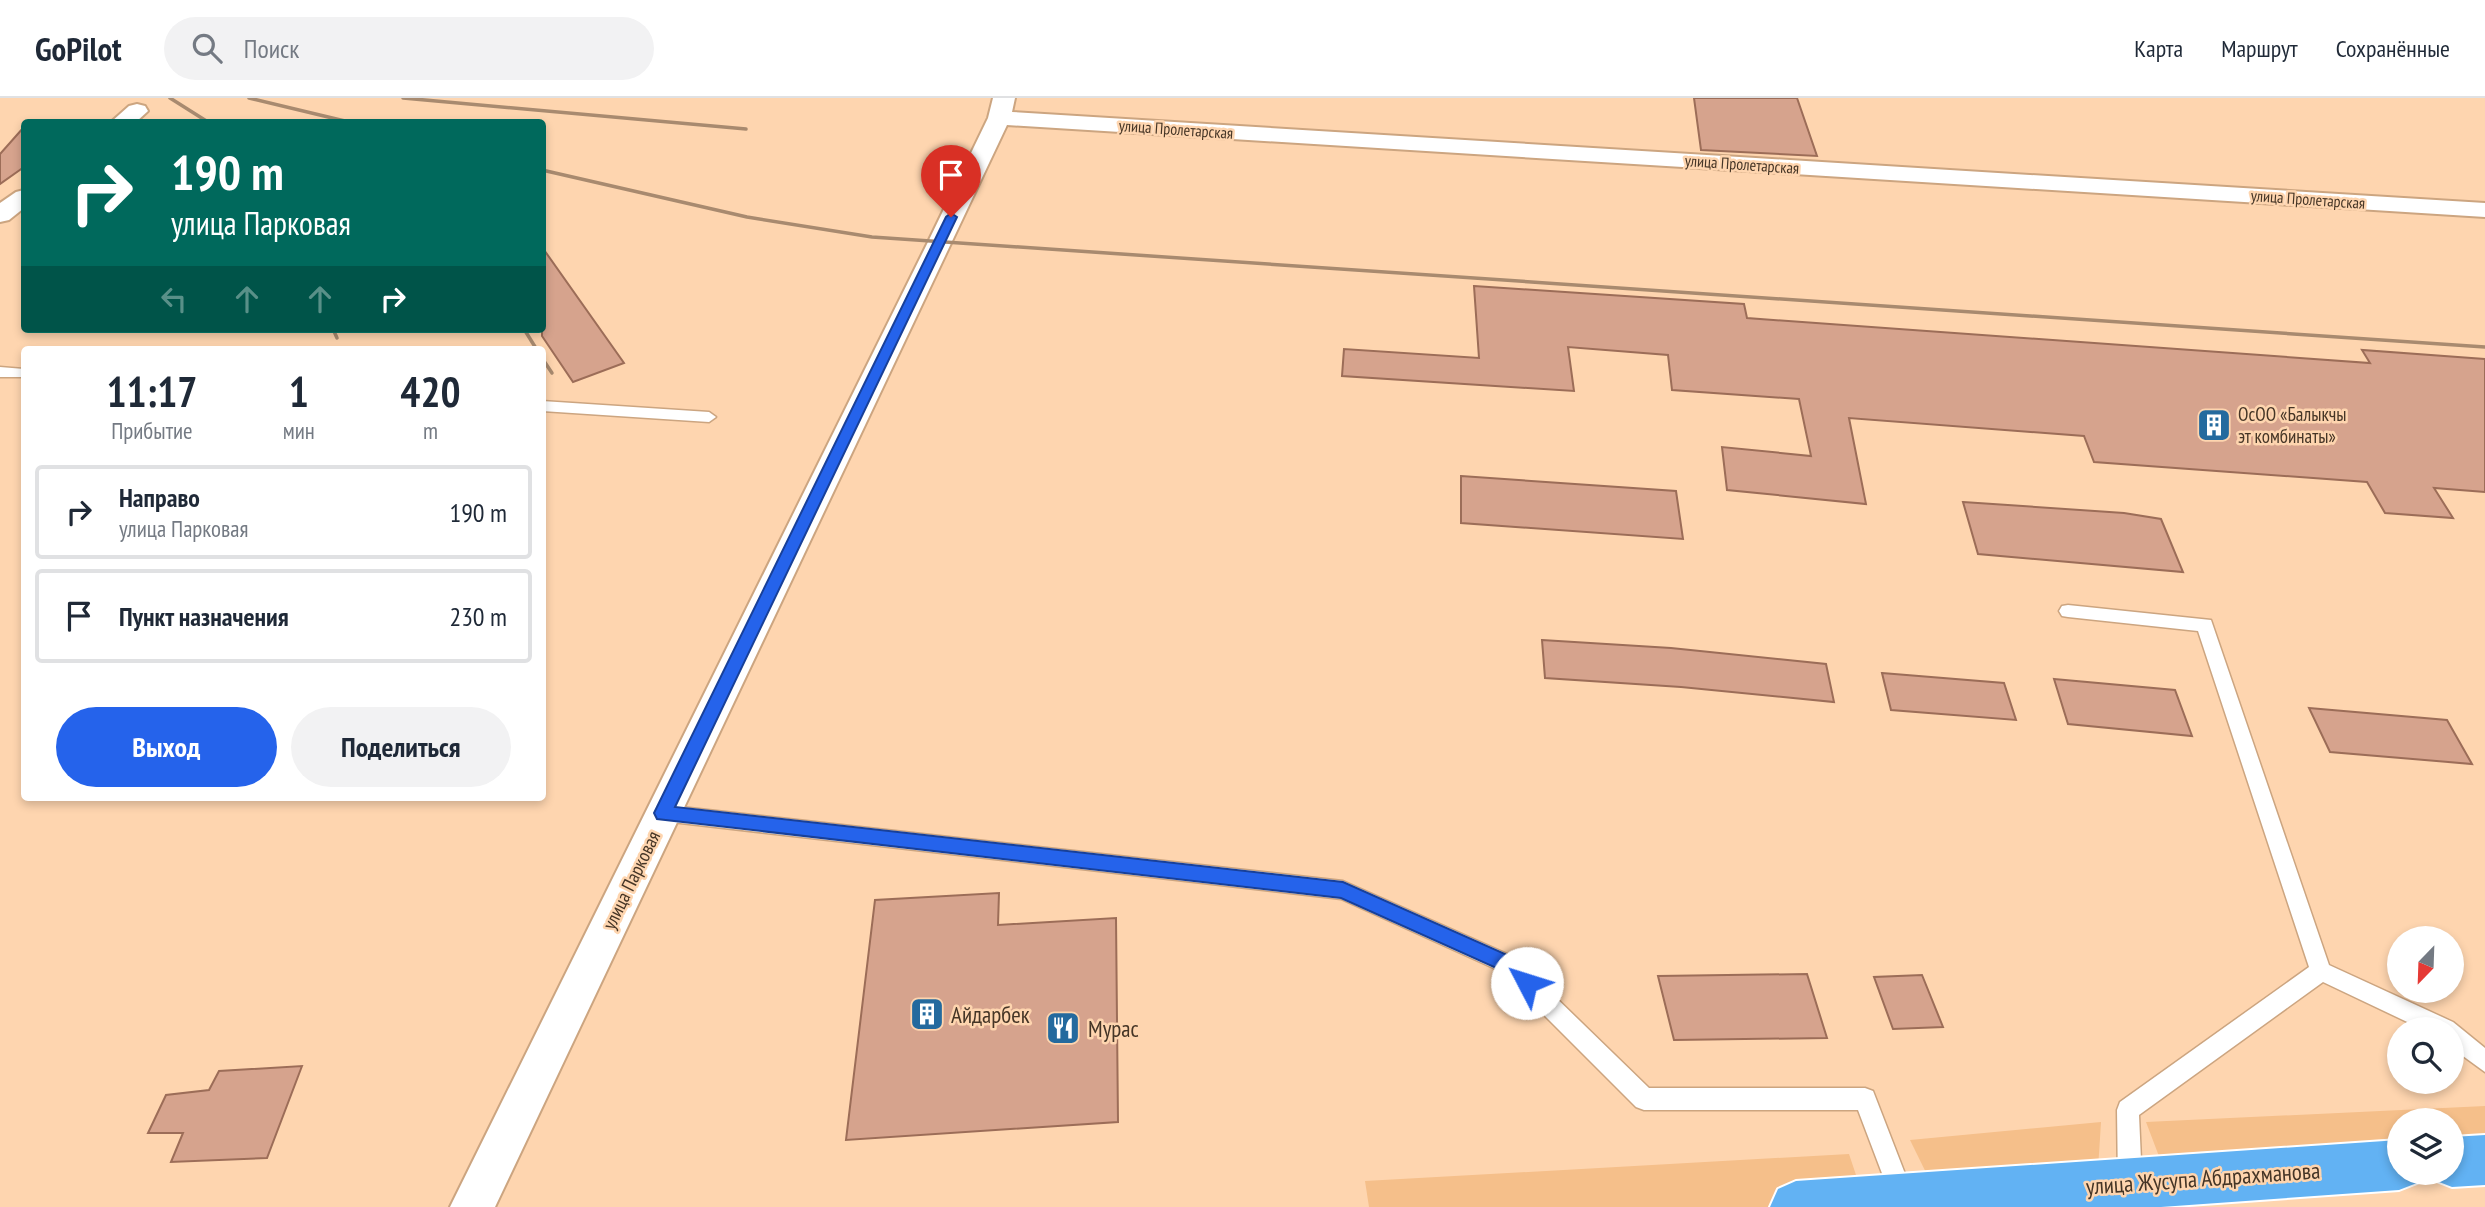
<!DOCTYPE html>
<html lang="ru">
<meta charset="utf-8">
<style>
:root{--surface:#fff;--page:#f2f2f3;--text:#1f2937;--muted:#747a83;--line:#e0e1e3;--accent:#2563eb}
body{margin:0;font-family:"PT Sans Narrow",sans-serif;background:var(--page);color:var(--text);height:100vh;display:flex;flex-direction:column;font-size:26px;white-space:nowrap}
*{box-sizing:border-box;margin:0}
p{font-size:23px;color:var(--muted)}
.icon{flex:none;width:38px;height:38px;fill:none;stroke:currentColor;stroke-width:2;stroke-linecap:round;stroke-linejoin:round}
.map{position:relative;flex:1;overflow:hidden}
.sheet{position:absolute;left:21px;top:248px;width:525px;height:455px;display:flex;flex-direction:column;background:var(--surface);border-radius:7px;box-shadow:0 4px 10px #0003}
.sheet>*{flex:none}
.hud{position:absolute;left:21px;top:21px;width:525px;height:214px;border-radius:7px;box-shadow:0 4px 10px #0003;background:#00695c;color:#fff;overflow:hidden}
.needle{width:46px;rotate:203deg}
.fabs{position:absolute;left:2387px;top:828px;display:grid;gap:14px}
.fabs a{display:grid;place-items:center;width:77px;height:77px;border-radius:50%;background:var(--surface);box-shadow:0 4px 10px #0003;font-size:35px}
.pin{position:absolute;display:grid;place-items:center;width:60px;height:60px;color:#fff;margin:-72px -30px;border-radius:50% 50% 50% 0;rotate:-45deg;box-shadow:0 0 7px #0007}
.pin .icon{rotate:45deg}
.me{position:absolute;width:77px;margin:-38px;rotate:310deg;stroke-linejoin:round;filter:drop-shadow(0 0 5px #0008)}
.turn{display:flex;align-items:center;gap:24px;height:147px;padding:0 35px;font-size:32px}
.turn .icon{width:91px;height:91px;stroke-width:2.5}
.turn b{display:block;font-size:49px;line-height:60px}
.lanes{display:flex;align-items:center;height:66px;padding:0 35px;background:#0003;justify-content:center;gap:35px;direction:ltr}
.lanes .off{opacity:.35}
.eta{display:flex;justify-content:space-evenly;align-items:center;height:119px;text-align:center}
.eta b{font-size:42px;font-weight:700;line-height:49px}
.button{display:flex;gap:14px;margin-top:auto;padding:14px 35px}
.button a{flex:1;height:80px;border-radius:42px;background:var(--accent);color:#fff;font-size:28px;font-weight:700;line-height:80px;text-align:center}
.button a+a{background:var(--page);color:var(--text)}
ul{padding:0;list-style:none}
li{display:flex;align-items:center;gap:21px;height:94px;margin:0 14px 10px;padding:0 21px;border:4px solid var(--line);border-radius:7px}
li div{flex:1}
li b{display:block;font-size:26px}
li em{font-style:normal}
header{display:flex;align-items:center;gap:42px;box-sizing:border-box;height:98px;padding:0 35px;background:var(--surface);border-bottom:2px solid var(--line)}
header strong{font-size:33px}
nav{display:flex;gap:38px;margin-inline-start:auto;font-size:24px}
.search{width:490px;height:63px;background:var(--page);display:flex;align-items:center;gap:18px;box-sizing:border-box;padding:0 24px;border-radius:38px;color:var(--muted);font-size:26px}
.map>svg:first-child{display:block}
.green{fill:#f5bf8a}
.building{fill:#d6a38d;stroke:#9c6d58;stroke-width:2}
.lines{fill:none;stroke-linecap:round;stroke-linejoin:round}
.lane-casing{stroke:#cca580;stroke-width:3}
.street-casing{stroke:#cca580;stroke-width:4}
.highway-casing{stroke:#fff;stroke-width:4}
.lane{fill:#fff;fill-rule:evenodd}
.street{fill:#fff;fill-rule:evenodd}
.highway{fill:#62b2f3;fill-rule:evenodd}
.rail{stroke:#a88a6f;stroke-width:3.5}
.route{fill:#2563eb;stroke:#184099;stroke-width:2}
.labels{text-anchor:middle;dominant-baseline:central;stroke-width:5;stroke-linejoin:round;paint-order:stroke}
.far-street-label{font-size:16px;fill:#453526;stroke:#fed5af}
.poi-label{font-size:19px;fill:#453526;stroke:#fed5af;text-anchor:start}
.street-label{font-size:19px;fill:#453526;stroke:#fed5af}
.near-poi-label{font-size:23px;fill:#453526;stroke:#fed5af;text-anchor:start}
.near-street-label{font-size:23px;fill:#453526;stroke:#fed5af}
</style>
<header>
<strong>GoPilot</strong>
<div class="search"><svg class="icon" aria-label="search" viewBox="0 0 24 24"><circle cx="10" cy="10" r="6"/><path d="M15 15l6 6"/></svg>Поиск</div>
<nav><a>Карта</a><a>Маршрут</a><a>Сохранённые</a></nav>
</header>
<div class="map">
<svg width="2485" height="1109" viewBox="0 0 2485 1109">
<rect width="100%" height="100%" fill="#fed5af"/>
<!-- green -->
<g class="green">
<polygon points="2485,1008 2485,1062 2452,1064 2452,1022 2399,1022 2399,1067 2168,1082 2146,1024"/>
<polygon points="2101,1024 2097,1087 1938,1099 1910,1042"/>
<polygon points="1849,1056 1865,1104 1796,1109 1369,1109 1365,1083"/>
</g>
<!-- building -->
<g class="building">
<polygon points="1694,0 1797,0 1817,58 1701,52"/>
<polygon points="24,29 24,69 0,86 0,56"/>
<polygon points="542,149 624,265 573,284 542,238"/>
<polygon points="1474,188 1744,206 1747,220 2370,265 2362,252 2485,261 2485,394 2434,390 2453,420 2385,415 2367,384 2094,364 2084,338 1849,320 1866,406 1727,392 1722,349 1811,358 1799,301 1672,292 1668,257 1568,249 1574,293 1342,278 1344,251 1479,260"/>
<polygon points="1461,378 1676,393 1683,441 1461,425"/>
<polygon points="1963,404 2124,415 2161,421 2183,474 1978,456"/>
<polygon points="1542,542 1671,550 1826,566 1834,604 1681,589 1545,580"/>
<polygon points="1882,575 2004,585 2016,622 1891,612"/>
<polygon points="2054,581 2175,592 2192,638 2068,626"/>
<polygon points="2309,610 2447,622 2472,666 2330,654"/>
<polygon points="999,795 998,827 1116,820 1118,1024 846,1042 875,802"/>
<polygon points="1807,876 1827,940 1674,942 1658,878"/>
<polygon points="1922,877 1943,929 1893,931 1874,879"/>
<polygon points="302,968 267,1060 171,1064 183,1035 148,1035 166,997 209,992 219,973"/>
</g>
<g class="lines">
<!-- lane casing -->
<g class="lane-casing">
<g id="lane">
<polygon points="0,269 24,271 24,279 0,279"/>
<polygon points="542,303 709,314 716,319 709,324 542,313"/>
<polygon points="2068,507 2211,522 2329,867 2453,924 2485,950 2485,974 2452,950 2452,931 2422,931 2323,884 2139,1017 2142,1085 2138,1093 2130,1097 2122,1093 2118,1085 2117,1012 2120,1004 2309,869 2198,533 2068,519 2062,518 2059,513 2062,508"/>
<polygon points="663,707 1343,783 1514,859 1649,990 1865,990 1873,993 1914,1099 1910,1107 1894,1107 1858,1012 1644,1012 1636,1009 1500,873 1341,801 663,723 656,721 653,715 656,709"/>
</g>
</g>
<!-- street casing -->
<g class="street-casing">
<g id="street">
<polygon points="993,0 1015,0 1012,14 2485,105 2485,119 1007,27 495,1109 450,1109 928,144 988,20"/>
<polygon points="137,6 145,8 148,13 136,24 111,24 129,8"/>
<polygon points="24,92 24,110 9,122 0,124 0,105 16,94"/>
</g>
</g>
<!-- highway casing -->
<g class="highway-casing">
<g id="highway">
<polygon points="2485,1037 2485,1087 2452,1089 2434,1082 2431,1074 2452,1074 2452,1039"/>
<polygon points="2399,1042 2399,1074 2421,1074 2417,1085 2399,1092 2161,1109 1770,1109 1778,1091 1796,1083"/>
</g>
</g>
<!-- lane -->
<use href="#lane" class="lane"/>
<!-- street -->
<use href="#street" class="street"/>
<!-- highway -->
<use href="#highway" class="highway"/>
<!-- rail -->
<g class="rail">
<polyline points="170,0 208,24"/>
<polyline points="249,0 349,24"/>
<polyline points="403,0 746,31"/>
<polyline points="542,72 747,119 872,139 2485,249"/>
<polyline points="333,231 337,240"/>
<polyline points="524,231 537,252"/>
<polyline points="542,260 552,275"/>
</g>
</g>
<!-- route -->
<polygon class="route" points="951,115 957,119 675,709 1343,784 1514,860 1536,885 1534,892 1527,894 1520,892 1501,872 1341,800 657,721 654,715 946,119"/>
<!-- icons -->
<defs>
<g id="building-square" transform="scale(1.75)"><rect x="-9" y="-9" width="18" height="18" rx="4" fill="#246a9e" stroke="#fed5af"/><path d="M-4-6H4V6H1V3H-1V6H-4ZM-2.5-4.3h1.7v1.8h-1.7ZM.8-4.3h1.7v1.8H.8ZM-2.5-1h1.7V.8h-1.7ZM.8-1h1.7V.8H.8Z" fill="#fff"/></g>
<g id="restaurant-square" transform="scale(1.75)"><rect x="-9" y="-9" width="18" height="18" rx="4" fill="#246a9e" stroke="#fed5af"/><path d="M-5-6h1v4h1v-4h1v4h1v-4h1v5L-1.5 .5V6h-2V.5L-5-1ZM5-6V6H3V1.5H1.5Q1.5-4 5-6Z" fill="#fff"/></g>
</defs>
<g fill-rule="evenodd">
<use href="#building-square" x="2214" y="327"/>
<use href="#building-square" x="927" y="916"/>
<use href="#restaurant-square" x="1063" y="930"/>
</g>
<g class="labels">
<!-- far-street labels -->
<g class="far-street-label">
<text transform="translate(1176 31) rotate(4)">улица Пролетарская</text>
<text transform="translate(1742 66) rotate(4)">улица Пролетарская</text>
<text transform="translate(2308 101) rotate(4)">улица Пролетарская</text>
</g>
<!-- poi labels -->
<g class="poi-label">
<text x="2238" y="316">ОсОО «Балыкчы<tspan x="2238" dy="22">эт комбинаты»</tspan></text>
</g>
<!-- street labels -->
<g class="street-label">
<text transform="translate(631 782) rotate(-64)">улица Парковая</text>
</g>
<!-- near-poi labels -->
<g class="near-poi-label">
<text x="951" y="916">Айдарбек</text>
<text x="1088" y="930">Мурас</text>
</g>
<!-- near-street labels -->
<g class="near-street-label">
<text transform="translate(2203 1080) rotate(-4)">улица Жусупа Абдрахманова</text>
</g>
</g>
</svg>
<div class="fabs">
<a><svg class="needle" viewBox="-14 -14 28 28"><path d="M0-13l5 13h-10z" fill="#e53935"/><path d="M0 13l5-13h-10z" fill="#747a83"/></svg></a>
<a><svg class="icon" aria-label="search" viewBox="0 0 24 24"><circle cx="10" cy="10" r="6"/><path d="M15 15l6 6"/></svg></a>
<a><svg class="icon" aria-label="layers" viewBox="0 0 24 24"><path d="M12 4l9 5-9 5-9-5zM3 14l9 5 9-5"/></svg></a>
</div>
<div class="pin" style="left:951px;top:119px;background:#d93025"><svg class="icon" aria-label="arrive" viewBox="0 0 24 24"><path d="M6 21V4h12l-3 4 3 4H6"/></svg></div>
<svg class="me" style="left:1527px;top:885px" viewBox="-20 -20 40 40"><circle r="19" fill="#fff"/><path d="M0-13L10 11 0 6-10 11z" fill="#2563eb"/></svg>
<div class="hud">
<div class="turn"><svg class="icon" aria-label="right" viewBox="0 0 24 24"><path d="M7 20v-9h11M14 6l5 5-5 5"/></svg><div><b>190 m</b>улица Парковая</div></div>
<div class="lanes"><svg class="icon off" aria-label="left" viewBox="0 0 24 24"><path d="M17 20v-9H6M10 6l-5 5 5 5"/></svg><svg class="icon off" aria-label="ahead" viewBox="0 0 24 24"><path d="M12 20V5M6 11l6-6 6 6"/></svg><svg class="icon off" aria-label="ahead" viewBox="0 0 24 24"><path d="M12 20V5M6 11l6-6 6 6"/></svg><svg class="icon" aria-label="right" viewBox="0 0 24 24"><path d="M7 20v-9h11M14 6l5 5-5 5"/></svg></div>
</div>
<section class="sheet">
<div class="eta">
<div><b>11:17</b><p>Прибытие</p></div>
<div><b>1</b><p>мин</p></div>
<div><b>420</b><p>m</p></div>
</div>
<ul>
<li><svg class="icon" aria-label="right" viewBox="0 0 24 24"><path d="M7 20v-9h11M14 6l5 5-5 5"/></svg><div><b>Направо</b><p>улица Парковая</p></div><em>190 m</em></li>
<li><svg class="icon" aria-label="arrive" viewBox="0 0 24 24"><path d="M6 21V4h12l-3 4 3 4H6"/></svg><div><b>Пункт назначения</b></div><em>230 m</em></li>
</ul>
<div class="button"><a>Выход</a><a>Поделиться</a></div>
</section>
</div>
